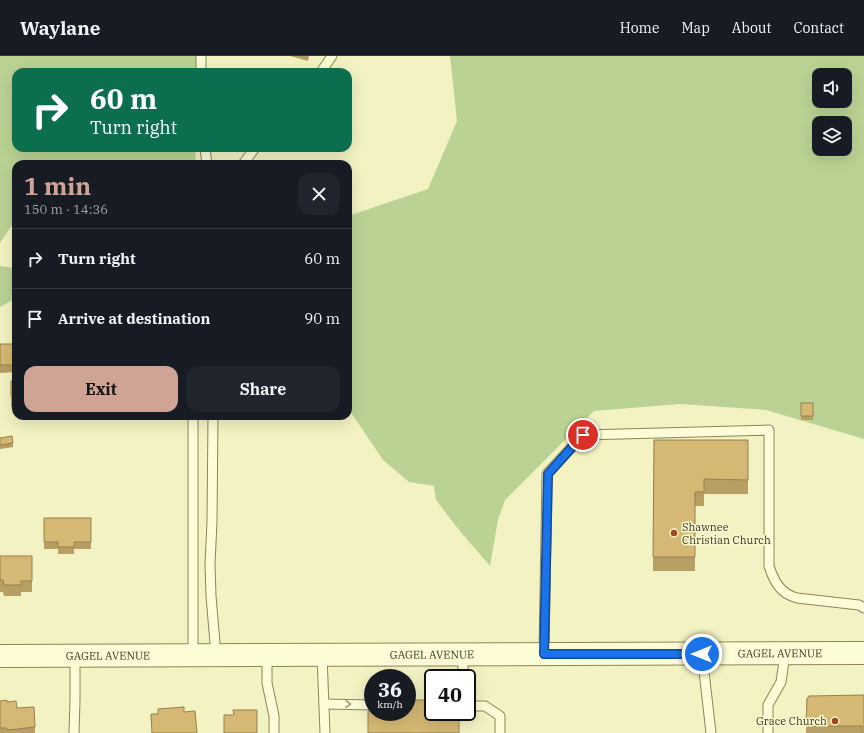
<!DOCTYPE html>
<meta charset="utf-8">
<style>
:root{--surface:#171b24;--page:#20242c;--text:#f1f3f6;--muted:#9ea1a6;--line:#363941;--accent:#cfa495}
body{margin:0;font-family:"IBM Plex Serif",serif;background:var(--page);color:var(--text);height:100vh;display:flex;flex-direction:column;font-size:15px;white-space:nowrap}
*{box-sizing:border-box;margin:0}
p{font-size:13px;color:var(--muted)}
.icon{flex:none;width:22px;height:22px;fill:none;stroke:currentColor;stroke-width:2;stroke-linecap:round;stroke-linejoin:round}
.map{position:relative;flex:1;overflow:hidden}
.side{position:absolute;left:12px;top:104px;width:340px;height:260px;display:flex;flex-direction:column;background:var(--surface);border-radius:12px;box-shadow:0 4px 16px #0002}
.side>*{flex:none}
.guide{position:absolute;left:12px;top:12px;width:340px;height:84px;border-radius:12px;box-shadow:0 4px 16px #0002;background:#0b6e4f;color:#fff;overflow:hidden}
.controls{position:absolute;left:812px;top:12px;display:grid;gap:8px}
.controls a{display:grid;place-items:center;width:40px;height:40px;border-radius:8px;background:var(--surface);box-shadow:0 4px 16px #0002;font-size:20px}
.speed{position:absolute;left:364px;top:613px;display:flex;gap:8px;font-size:20px;font-weight:700;text-align:center}
.speed>*{display:grid;place-content:center;width:52px;height:52px;border-radius:50%;background:var(--surface);box-shadow:0 4px 16px #0002;line-height:1}
.speed small{font-size:10px;font-weight:400}
.speed .limit{border:2px solid #111;border-radius:6px;background:#fff;color:#111}
.pin{position:absolute;display:grid;place-items:center;width:34px;height:34px;color:#fff;margin:-17px;border:2px solid #fff;border-radius:50%;box-shadow:0 1px 4px #0007}
.me{position:absolute;width:44px;margin:-22px;rotate:270deg;stroke-linejoin:round;filter:drop-shadow(0 0 3px #0008)}
.turn{display:flex;align-items:center;gap:14px;height:84px;padding:0 12px;font-size:18px}
.turn .icon{width:52px;height:52px;stroke-width:2.5}
.turn b{display:block;font-size:28px;line-height:34px}
.round{display:grid;place-items:center;flex:none;width:42px;height:42px;border-radius:12px;background:var(--page)}
.overview{display:flex;align-items:center;justify-content:space-between;height:68px;padding:0 12px}
h1{font-size:24px;font-weight:700;line-height:30px;color:var(--accent)}
.primary-button{display:flex;gap:8px;margin-top:auto;padding:8px 12px}
.primary-button a{flex:1;height:46px;border-radius:12px;background:var(--accent);color:#111;font-size:16px;font-weight:700;line-height:46px;text-align:center}
.primary-button a+a{background:var(--page);color:var(--text)}
ul{padding:0;list-style:none}
li{display:flex;align-items:center;gap:12px;height:60px;padding:0 12px;border-top:1px solid var(--line)}
li div{flex:1}
li b{display:block;font-size:15px}
li em{font-style:normal}
header{display:flex;align-items:center;gap:24px;box-sizing:border-box;height:56px;padding:0 20px;background:var(--surface);border-bottom:1px solid var(--line)}
header strong{font-size:19px}
nav{display:flex;gap:22px;margin-inline-start:auto;font-size:14px}
.map>svg:first-child{display:block}
.green{fill:#bad394;fill-rule:evenodd}
.lines{fill:none;stroke-linecap:round;stroke-linejoin:round}
.service-casing{stroke:#8f8556;stroke-width:11}
.tertiary-casing{stroke:#8f8556;stroke-width:24}
.service{stroke:#fcfcd6;stroke-width:9}
.tertiary{stroke:#fcfcd6;stroke-width:22}
.wall{fill:#b79e63}
.building{fill:#d5b873;stroke:#958150}
.oneway{stroke:#9c9979}
.route-casing{stroke:#114b97;stroke-width:10}
.route{stroke:#1a73e8;stroke-width:7}
.poi-dot{fill:#a5441f;stroke:#f9f9d2;stroke-width:1.5}
.labels{text-anchor:middle;dominant-baseline:central;stroke-width:3;stroke-linejoin:round;paint-order:stroke}
.poi-label{font-size:11px;fill:#3d361c;stroke:#f9f9d2;text-anchor:start}
.street-label{font-size:11px;fill:#3d361c;stroke:#f9f9d2}
</style>
<header>
<strong>Waylane</strong>
<nav><a>Home</a><a>Map</a><a>About</a><a>Contact</a></nav>
</header>
<div class="map">
<svg width="864" height="677" viewBox="0 0 864 677">
<rect width="100%" height="100%" fill="#f3f2c2"/>
<!-- green -->
<g class="green">
<polygon points="0,0 206,0 197,16 16,16 16,92 195,92 196,108 16,108 16,163 0,187"/>
<path d="M450,0H864V383L766,354L680,348L594,355L505,444L498,464L490,510L459,474L436,444L434,430L409,426L383,404L348,352V160L428,133L457,65ZM819,19H845V45H819ZM819,67H845V93H819Z"/>
<polygon points="0,210 16,212 16,242 0,251"/>
</g>
<g class="lines">
<!-- service casing -->
<g class="service-casing">
<g id="service">
<polyline points="201,16 201,0"/>
<polyline points="321,16 332,0"/>
<polyline points="205,92 207,108"/>
<polyline points="243,108 255,92"/>
<polyline points="193,360 193,599"/>
<polyline points="213,360 212,466 210,508 211,540 216,599"/>
<path d="M544,598L547,418L583,379L769,374V510C774,526 781,538 797,542L859,549L864,552"/>
<polyline points="702,598 711,677"/>
<polyline points="267,599 267,627 274,660 274,677"/>
<polyline points="322,599 325,677"/>
<polyline points="463,622 463,598"/>
<polyline points="324,648 373,649"/>
<polyline points="467,650 485,650 500,660 500,677"/>
<polyline points="74,677 75,645 75,600"/>
<polyline points="768,677 768,649 781,626 785,598"/>
</g>
</g>
<!-- tertiary casing -->
<g class="tertiary-casing">
<g id="tertiary">
<path id="s1" d="M0,600L864,597"/>
</g>
</g>
<!-- service -->
<use href="#service" class="service"/>
<!-- tertiary -->
<use href="#tertiary" class="tertiary"/>
</g>
<!-- wall -->
<g class="wall">
<polygon points="290,0 309,0 308,5"/>
<polygon points="0,288 16,288 16,316 0,317"/>
<polygon points="11,325 16,326 16,351 11,351"/>
<rect x="801" y="347" width="12" height="17"/>
<rect x="17" y="360" width="40" height="1"/>
<polygon points="0,382 13,387 13,391 0,393"/>
<polygon points="654,384 748,384 748,438 704,438 704,450 695,450 695,515 653,515"/>
<polygon points="44,462 91,462 91,493 74,493 74,498 58,498 58,493 44,493"/>
<polygon points="0,500 32,500 32,536 21,536 21,540 4,540 3,536 0,536"/>
<polygon points="864,639 864,677 806,677 807,642"/>
<polygon points="0,645 17,652 35,671 35,677 0,677"/>
<polygon points="158,653 184,656 197,677 152,677 151,658 158,658"/>
</g>
<!-- building -->
<g class="building">
<rect x="0" y="288" width="16" height="21"/>
<polygon points="11,325 16,326 16,340 11,340"/>
<rect x="801" y="347" width="12" height="13"/>
<polygon points="12,380 13,387 0,389 0,382"/>
<polygon points="654,384 748,384 748,424 704,423 704,436 695,436 695,501 653,501"/>
<polygon points="44,462 91,462 91,486 74,486 74,491 58,491 58,486 44,486"/>
<polygon points="0,500 32,500 32,525 21,525 21,529 4,529 3,524 0,524"/>
<polygon points="864,639 864,677 862,677 862,670 806,670 807,642 808,642 809,640"/>
<polygon points="7,644 7,646 16,645 17,652 34,651 35,671 8,674 6,672 0,672 0,645"/>
<polygon points="407,644 433,644 433,656 459,656 459,677 368,677 368,655 373,655 373,656 407,656"/>
<polygon points="184,651 184,656 195,655 197,677 152,677 151,658 158,658 158,653"/>
<polygon points="233,654 257,654 257,677 224,677 224,659 234,659"/>
</g>
<!-- one-way arrows -->
<defs><path id="oneway-chevron" d="M-2-3.5L2.5 0L-2 3.5" fill="none" stroke-width="1.6" stroke-linecap="round" stroke-linejoin="round"/></defs>
<use class="oneway" href="#oneway-chevron" transform="translate(348 648) rotate(1)"/>
<g class="lines">
<!-- route casing -->
<g class="route-casing">
<polyline id="route" points="583,379 548,418 544,598 702,598"/>
</g>
<!-- route -->
<use href="#route" class="route"/>
</g>
<!-- markers -->
<g class="poi-dot">
<circle cx="674" cy="477" r="4"/>
<circle cx="835" cy="665" r="4"/>
</g>
<g class="labels">
<!-- poi labels -->
<g class="poi-label">
<text x="682" y="471">Shawnee<tspan x="682" dy="13">Christian Church</tspan></text>
<text x="827" y="665" text-anchor="end">Grace Church</text>
</g>
<!-- street labels -->
<g class="street-label">
<text stroke="none"><textPath href="#s1" startOffset="432">GAGEL AVENUE</textPath></text>
<text stroke="none"><textPath href="#s1" startOffset="780">GAGEL AVENUE</textPath></text>
<text stroke="none"><textPath href="#s1" startOffset="108">GAGEL AVENUE</textPath></text>
</g>
</g>
</svg>
<div class="controls">
<a><svg class="icon" aria-label="sound" viewBox="0 0 24 24"><path d="M4 9h4l5-4v14l-5-4H4zM17 9q2 3 0 6"/></svg></a>
<a><svg class="icon" aria-label="layers" viewBox="0 0 24 24"><path d="M12 4l9 5-9 5-9-5zM3 14l9 5 9-5"/></svg></a>
</div>
<div class="speed"><div>36<small>km/h</small></div><div class="limit">40</div></div>
<div class="pin" style="left:583px;top:379px;background:#d93025"><svg class="icon" aria-label="arrive" viewBox="0 0 24 24"><path d="M6 21V4h12l-3 4 3 4H6"/></svg></div>
<svg class="me" style="left:702px;top:598px" viewBox="-20 -20 40 40"><circle r="17" fill="#1a73e8" stroke="#fff" stroke-width="3"/><path d="M0-11L8 9 0 5-8 9z" fill="#fff"/></svg>
<div class="guide">
<div class="turn"><svg class="icon" aria-label="right" viewBox="0 0 24 24"><path d="M7 20v-9h11M14 6l5 5-5 5"/></svg><div><b>60 m</b>Turn right</div></div>
</div>
<section class="side">
<div class="overview"><div><h1>1 min</h1><p>150 m · 14:36</p></div><a class="round"><svg class="icon" aria-label="close" viewBox="0 0 24 24"><path d="M6 6l12 12M18 6L6 18"/></svg></a></div>
<ul>
<li><svg class="icon" aria-label="right" viewBox="0 0 24 24"><path d="M7 20v-9h11M14 6l5 5-5 5"/></svg><div><b>Turn right</b></div><em>60 m</em></li>
<li><svg class="icon" aria-label="arrive" viewBox="0 0 24 24"><path d="M6 21V4h12l-3 4 3 4H6"/></svg><div><b>Arrive at destination</b></div><em>90 m</em></li>
</ul>
<div class="primary-button"><a>Exit</a><a>Share</a></div>
</section>
</div>
